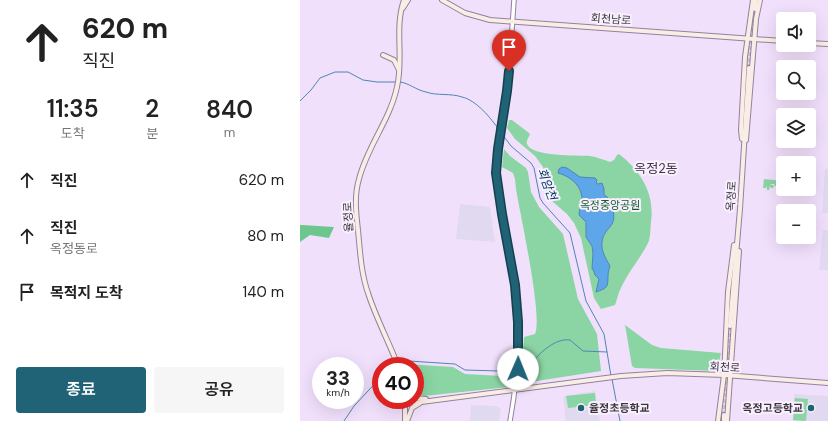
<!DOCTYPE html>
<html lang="ko">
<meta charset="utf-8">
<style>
:root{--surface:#fff;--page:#f6f6f6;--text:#222;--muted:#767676;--accent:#206376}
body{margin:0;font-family:"DM Sans","Noto Sans KR",sans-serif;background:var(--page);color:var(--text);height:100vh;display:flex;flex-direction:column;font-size:15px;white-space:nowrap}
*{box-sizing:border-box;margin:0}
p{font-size:13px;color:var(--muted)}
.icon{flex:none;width:22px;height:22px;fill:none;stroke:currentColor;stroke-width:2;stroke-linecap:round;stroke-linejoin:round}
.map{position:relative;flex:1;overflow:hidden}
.drawer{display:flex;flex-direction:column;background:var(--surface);width:300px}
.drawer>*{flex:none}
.hud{background:#fff;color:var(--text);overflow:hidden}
.fabs{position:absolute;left:476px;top:12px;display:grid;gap:8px}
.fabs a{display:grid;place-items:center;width:40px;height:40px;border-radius:4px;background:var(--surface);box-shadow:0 4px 16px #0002;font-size:20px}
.speed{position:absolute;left:12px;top:357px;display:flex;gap:8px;font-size:20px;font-weight:700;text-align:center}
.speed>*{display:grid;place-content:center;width:52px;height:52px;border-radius:50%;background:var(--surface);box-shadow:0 4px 16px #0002;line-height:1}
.speed small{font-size:10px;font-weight:400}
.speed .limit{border:6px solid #d22;background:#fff;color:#111}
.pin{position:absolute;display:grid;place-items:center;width:34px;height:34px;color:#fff;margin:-41px -17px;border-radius:50% 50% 50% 0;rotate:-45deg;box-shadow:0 0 4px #0007}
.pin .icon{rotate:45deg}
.me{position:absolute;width:44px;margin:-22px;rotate:1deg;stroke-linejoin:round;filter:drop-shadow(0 0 3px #0008)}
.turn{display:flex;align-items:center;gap:14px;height:84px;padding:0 16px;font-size:18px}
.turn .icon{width:52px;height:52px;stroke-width:2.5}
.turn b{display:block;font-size:28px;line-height:34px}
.eta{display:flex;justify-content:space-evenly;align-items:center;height:68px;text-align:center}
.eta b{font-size:24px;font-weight:600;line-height:28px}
.action{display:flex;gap:8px;margin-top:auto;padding:8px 16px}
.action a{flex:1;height:46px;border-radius:4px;background:var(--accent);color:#fff;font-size:16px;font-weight:600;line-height:46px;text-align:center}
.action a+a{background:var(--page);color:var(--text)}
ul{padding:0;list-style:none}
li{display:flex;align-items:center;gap:12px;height:56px;padding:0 16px}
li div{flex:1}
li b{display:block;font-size:15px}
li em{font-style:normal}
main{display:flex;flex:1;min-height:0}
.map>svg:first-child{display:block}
.education{fill:#e1d9ef}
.green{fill:#8ad5a3}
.forest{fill:#6bc78d}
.water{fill:#5da6e9;stroke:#5384b6}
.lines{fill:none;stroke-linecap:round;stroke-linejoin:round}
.stream{stroke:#5384b6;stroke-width:1}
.secondary-tunnel{stroke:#cdbed6;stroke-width:4;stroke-dasharray:4 2;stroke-linecap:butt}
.tertiary-casing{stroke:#92829c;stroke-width:5.5}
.secondary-casing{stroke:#92829c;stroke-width:6}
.tertiary{stroke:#fff;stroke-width:3.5}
.secondary{stroke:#faede6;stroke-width:4}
.route-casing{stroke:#15404d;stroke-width:10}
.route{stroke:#206376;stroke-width:7}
.poi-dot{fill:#206376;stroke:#f8f1fd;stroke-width:1.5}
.labels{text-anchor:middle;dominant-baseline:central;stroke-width:4;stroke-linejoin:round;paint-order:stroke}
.street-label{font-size:11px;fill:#3b343f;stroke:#f8f1fd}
.park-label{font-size:11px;fill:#155933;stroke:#f8f1fd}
.poi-label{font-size:11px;font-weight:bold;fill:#3b343f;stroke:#f8f1fd;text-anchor:start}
.water-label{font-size:12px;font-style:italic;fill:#003963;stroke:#f8f1fd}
.quarter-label{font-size:13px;fill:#43354b;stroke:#f8f1fd}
</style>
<main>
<section class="drawer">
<div class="hud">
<div class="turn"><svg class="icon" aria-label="ahead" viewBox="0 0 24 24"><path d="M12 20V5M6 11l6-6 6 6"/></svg><div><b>620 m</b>직진</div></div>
</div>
<div class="eta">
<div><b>11:35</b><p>도착</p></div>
<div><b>2</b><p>분</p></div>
<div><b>840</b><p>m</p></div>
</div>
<ul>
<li><svg class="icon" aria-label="ahead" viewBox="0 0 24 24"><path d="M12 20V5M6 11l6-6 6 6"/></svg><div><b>직진</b></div><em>620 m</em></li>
<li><svg class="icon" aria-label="ahead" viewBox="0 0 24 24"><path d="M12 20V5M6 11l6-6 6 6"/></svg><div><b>직진</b><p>옥정동로</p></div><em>80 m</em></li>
<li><svg class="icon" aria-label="arrive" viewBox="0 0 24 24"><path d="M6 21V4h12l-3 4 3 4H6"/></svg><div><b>목적지 도착</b></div><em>140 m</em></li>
</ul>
<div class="action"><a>종료</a><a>공유</a></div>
</section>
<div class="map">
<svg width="528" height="421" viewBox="0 0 528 421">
<rect width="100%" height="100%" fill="#f1e0fc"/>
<!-- education -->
<g class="education">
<polygon points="525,169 528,169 528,213 522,213"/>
<polygon points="160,204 190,207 195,242 156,239"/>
<polygon points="523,230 528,230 528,270 519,270"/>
<polygon points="295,391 300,421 266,421 263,396"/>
<polygon points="494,394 528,396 528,421 493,421"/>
<polygon points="171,405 197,406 201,409 199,421 170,421"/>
</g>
<!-- green -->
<g class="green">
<path d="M209,120H212L229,133L230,135C228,138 226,141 227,144C231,157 278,155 290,156C297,157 304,160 310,162L314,160L317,155L319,154C341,171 355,194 351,222C350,229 351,236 348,243C340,259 328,272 321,288C318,293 317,300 315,305L301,309L294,298L281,238L274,223L267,214L253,202L246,194L243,167L235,156L215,139L207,128Z"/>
<path d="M204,149L210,156L226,168L228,172L231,192L239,207L263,234L278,299L297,334L301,371L224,383L225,368L222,365L224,337L235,334C243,317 220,213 216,189L215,179L213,173L202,167Z"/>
<polygon points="464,179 483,181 483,189 488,189 488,192 482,192 477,186 475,186 474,184 472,184 470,185 473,185 474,186 473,188 471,188 470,186 469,190 467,190 467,186 466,188 463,188"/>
<polygon points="325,325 352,345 361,348 421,353 417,371 335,368 332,366"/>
<polygon points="105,364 153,367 165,374 202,376 210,379 209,387 124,396 115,394 115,366 105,366"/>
<polygon points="295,393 296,405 268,408 266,396"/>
<polygon points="495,398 508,399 506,421 493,420"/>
</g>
<!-- forest -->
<polygon class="forest" points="0,225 2,225 34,227 29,238 10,235 0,242 0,244"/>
<!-- water -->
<path class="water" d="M262,167L267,168L280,177L295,178L297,180L296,183L298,184L302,183L304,189V195C309,197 310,201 312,207C319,228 304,226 302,242C301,251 305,257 310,266C309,269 308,272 308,276C308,288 307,288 296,292L299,279L295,275L293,269H292L293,253L292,246L286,237V222L279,215C279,210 281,207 282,202C283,187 272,177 258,173L259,169Z"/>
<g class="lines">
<!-- stream -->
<g class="stream">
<path d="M100,82C109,83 116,90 126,92C137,96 151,93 162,97C176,100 191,118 199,130"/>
<polyline points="0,101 11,90 20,78 35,72 48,72 63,80 77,82 97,82"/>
<polyline points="202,134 211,146 231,163 234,168 240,198 243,203 270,233 286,301 304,334 311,376"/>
<polyline points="98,362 109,361 155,364 165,370 199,371 215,375"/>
<polyline points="91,366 95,363"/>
<path d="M218,376C221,375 224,375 226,372C230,369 232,363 235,359C243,350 257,338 270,340L283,351L307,352"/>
<polyline points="312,379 320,421"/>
<polyline points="44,421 54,406 81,377"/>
</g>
<!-- secondary-tunnel -->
<g class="secondary-tunnel">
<polyline points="449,68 455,9"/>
<polyline points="424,415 430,326"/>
</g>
<!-- tertiary casing -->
<g class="tertiary-casing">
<path id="tertiary" d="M210,421C219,372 221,323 214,273C209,240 197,208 196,175C196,146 204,119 207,91C210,61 212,30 214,0"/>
</g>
<!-- secondary casing -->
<g class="secondary-casing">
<g id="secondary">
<polyline points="142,0 165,13 190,20 483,41"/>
<polyline points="103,8 108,0"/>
<polyline points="455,9 456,0"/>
<polyline points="509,43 528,44"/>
<polyline points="83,55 94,60 99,70"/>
<polyline points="442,139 441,130 445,57 453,0"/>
<polyline points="446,140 456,19 460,0"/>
<polyline points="430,326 440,209 449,68"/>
<path d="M98,366C89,342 76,318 68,293C61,273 60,251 58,230C56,213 54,196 59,179C67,147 90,120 97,87C104,58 94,28 104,0"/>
<polyline points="115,398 126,399"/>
<polyline points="106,404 321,376 367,373 424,375 528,383"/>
<polyline points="105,420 105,400"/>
<polyline points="107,421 112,408 120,403"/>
<polyline points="418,421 424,375 428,292 434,245"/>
<polyline points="424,421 424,415"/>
<polyline points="427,421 439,251"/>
</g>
</g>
<!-- tertiary -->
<use href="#tertiary" class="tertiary"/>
<!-- secondary -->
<use href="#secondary" class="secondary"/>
</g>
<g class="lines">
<!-- route casing -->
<g class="route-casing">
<polyline id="route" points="209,71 207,91 198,149 196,173 202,214 215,285 218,322 218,369"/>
</g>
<!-- route -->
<use href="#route" class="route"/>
</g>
<!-- markers -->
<g class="poi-dot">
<circle cx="281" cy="408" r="4"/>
<circle cx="511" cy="408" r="4"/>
</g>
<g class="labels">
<!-- street labels -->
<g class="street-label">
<text transform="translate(311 19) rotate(4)">회천남로</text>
<text transform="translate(431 196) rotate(-86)">옥정로</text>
<text transform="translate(48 217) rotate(-93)">율정로</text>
<text transform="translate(425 367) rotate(3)">회천로</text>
</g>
<!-- park labels -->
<g class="park-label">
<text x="310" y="205">옥정중앙공원</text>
</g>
<!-- poi labels -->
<g class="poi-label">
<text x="289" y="408">율정초등학교</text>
<text x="503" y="408" text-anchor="end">옥정고등학교</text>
</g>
<!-- water labels -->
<g class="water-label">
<text transform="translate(247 184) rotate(70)">회암천</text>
</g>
<!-- quarter labels -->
<g class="quarter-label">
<text x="356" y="168">옥정2동</text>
</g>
</g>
</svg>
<div class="fabs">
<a><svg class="icon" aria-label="sound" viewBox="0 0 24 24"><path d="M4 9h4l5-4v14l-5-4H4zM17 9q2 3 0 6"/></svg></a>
<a><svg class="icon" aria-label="search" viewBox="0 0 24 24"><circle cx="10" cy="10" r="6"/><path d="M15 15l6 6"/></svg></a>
<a><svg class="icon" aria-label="layers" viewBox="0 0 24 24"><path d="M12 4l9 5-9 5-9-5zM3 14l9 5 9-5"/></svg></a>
<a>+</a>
<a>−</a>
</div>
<div class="speed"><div>33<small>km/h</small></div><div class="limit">40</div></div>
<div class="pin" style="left:209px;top:71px;background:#d93025"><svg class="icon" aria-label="arrive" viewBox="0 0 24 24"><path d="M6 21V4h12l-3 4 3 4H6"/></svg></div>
<svg class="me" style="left:218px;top:369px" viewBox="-20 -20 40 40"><circle r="19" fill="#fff"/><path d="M0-13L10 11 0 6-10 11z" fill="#206376"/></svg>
</div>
</main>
